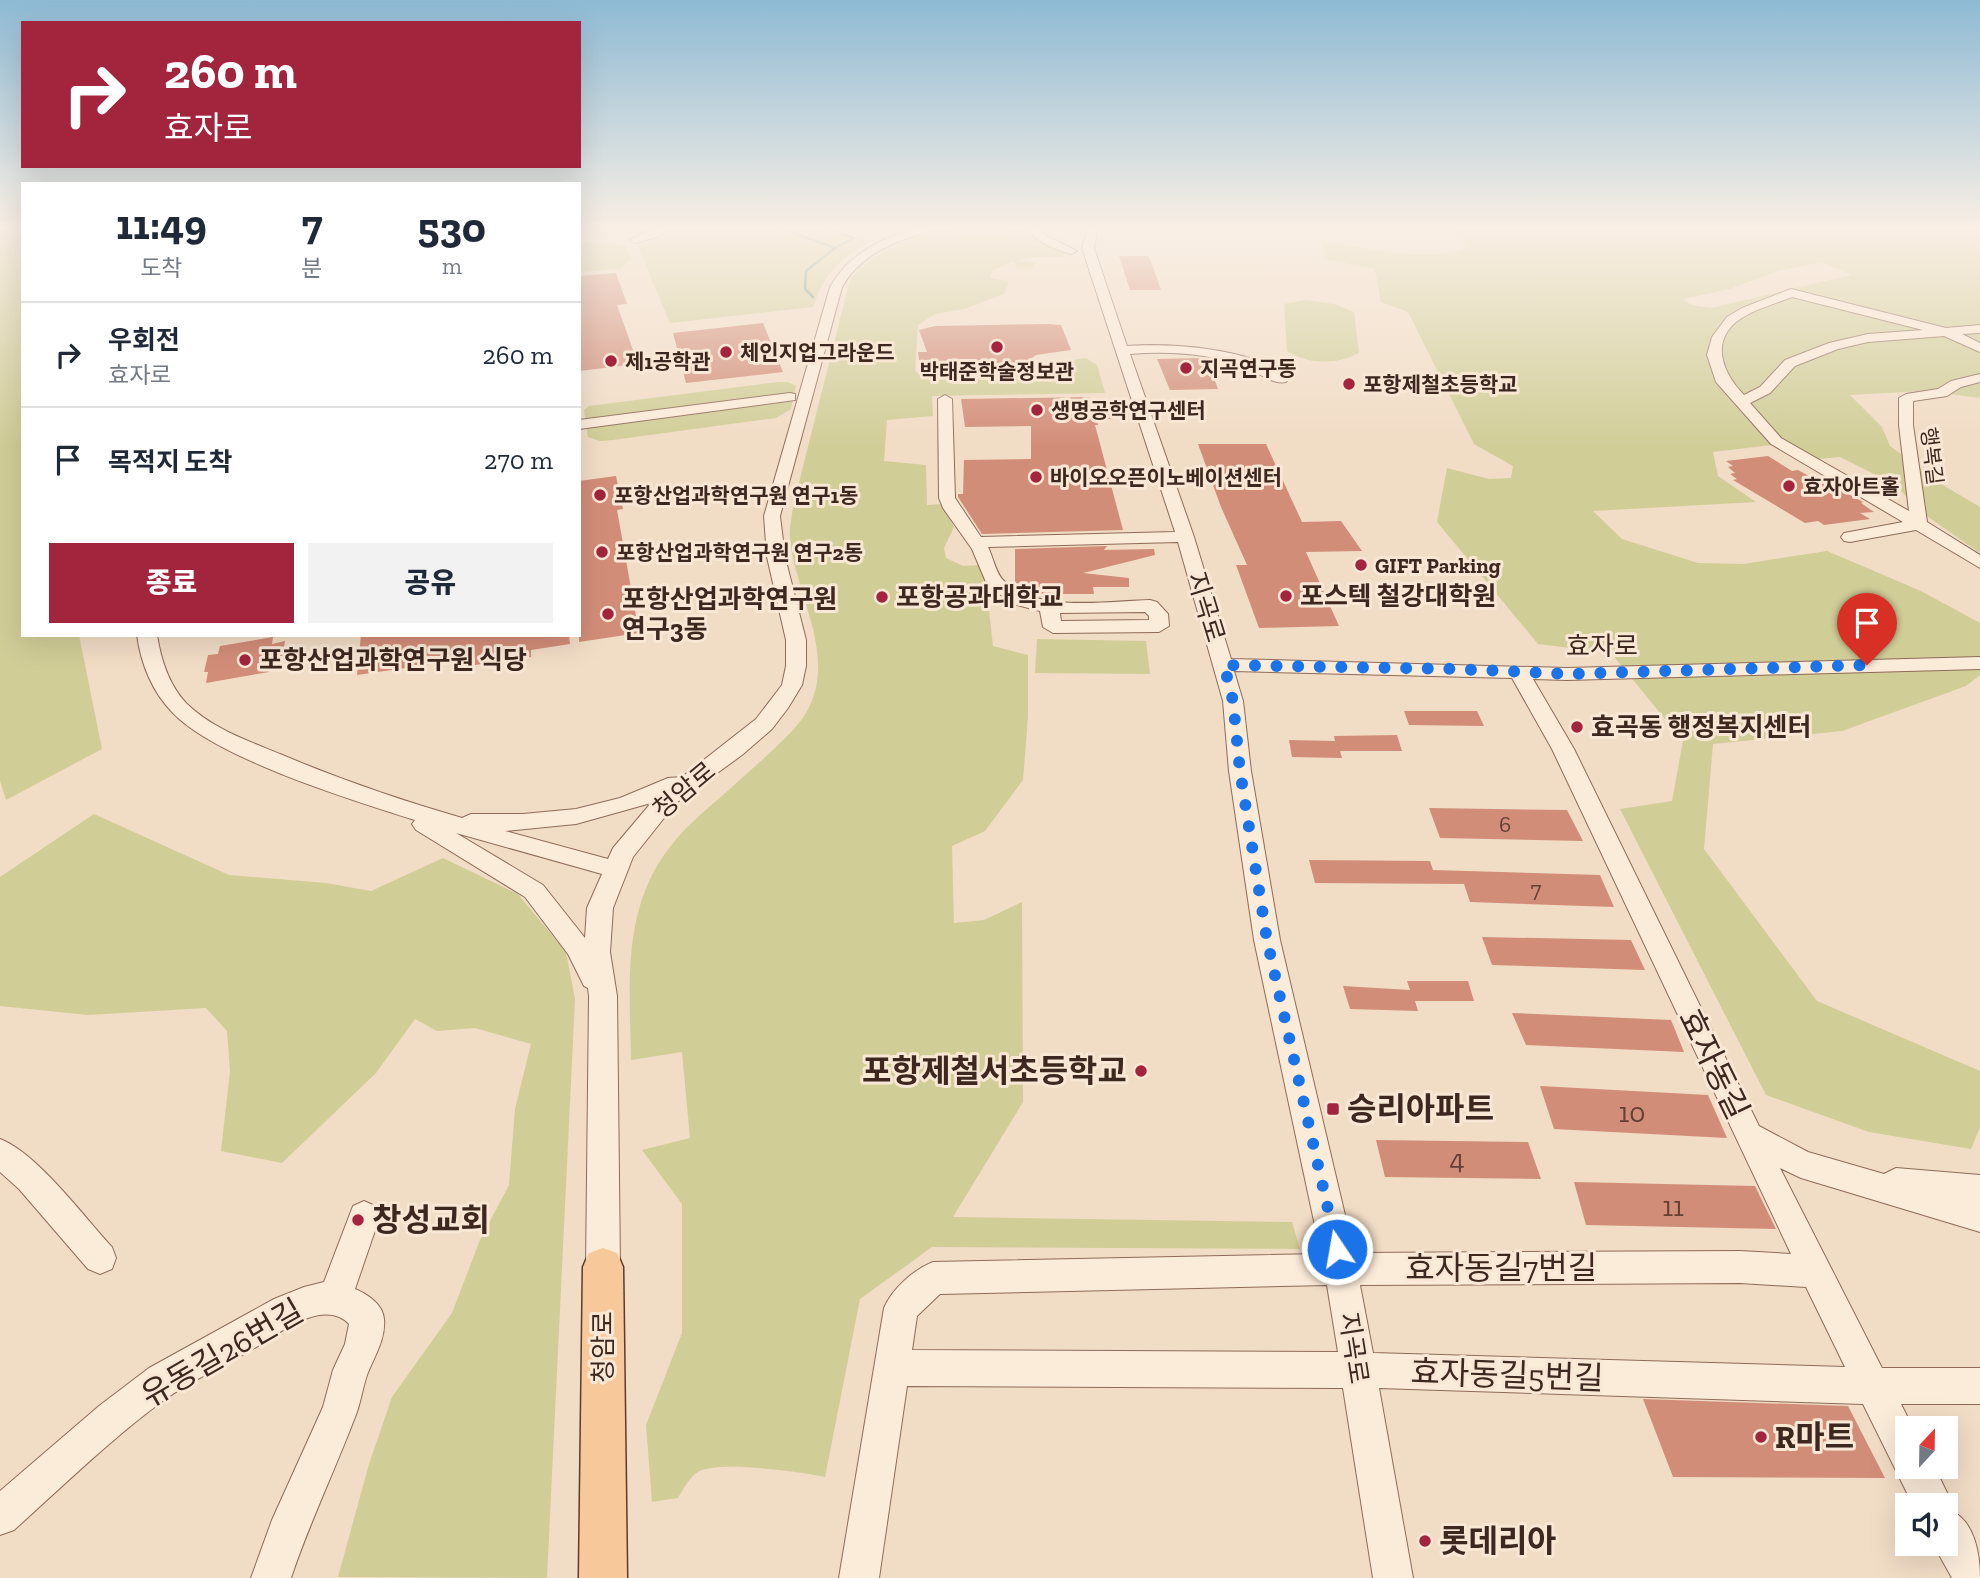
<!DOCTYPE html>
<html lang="ko">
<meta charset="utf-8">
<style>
:root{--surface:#fff;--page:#f2f2f3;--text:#1f2937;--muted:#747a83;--line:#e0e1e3;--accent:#a2243d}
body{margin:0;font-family:"Zilla Slab","Noto Sans KR",serif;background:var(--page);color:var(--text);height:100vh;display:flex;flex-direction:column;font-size:26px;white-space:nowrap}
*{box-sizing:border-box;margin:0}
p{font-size:23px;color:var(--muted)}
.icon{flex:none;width:38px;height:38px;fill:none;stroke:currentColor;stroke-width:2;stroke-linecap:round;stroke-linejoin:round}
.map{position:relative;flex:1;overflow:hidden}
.details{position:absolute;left:21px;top:182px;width:560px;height:455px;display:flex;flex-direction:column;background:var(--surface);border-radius:0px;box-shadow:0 7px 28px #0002}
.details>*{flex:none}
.banner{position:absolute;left:21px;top:21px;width:560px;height:147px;border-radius:0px;box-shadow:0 7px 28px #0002;background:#a2243d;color:#fff;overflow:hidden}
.needle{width:46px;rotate:22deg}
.buttons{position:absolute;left:1895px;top:1416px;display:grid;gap:14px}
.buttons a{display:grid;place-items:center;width:63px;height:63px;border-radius:0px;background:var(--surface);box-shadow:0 7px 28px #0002;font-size:35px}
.pin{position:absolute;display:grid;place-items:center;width:60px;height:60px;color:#fff;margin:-72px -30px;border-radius:50% 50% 50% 0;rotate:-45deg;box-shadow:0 0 7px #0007}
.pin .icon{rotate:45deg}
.me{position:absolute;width:77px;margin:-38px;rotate:348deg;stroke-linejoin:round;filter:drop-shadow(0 0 5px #0008)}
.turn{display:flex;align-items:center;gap:24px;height:147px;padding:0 28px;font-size:32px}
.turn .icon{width:91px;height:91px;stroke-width:2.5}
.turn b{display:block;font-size:49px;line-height:60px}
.eta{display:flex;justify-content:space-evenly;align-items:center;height:119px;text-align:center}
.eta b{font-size:42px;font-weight:800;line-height:49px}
.cta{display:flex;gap:14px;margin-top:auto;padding:14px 28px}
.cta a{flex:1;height:80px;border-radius:0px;background:var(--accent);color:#fff;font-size:28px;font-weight:800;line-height:80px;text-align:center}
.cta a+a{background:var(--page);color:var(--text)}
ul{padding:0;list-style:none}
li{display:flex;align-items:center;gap:21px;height:105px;padding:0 28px;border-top:2px solid var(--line)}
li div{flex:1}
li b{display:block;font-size:26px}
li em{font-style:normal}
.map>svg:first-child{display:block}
.green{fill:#d1cd97;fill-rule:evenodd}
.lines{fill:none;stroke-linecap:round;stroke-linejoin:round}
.stream{stroke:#6c9483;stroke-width:2.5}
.building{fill:#d28d78}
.minor-casing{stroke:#8e6b59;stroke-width:2}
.major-casing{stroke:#5c3a2d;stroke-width:3}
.minor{fill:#fbebd9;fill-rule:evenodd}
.major{fill:#f7c99a;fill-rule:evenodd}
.route{stroke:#1a73e8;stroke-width:12;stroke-dasharray:0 21.6}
.poi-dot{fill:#a2243d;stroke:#f8e7d5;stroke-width:2.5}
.labels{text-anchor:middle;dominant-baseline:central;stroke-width:6;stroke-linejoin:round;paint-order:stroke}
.far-poi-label{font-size:21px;font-weight:bold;fill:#3d271e;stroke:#f8e7d5;text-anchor:start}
.far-street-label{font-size:21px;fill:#3d271e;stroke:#f8e7d5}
.number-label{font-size:23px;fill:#624034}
.poi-label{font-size:26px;font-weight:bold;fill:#3d271e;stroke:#f8e7d5;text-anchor:start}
.street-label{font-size:26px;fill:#3d271e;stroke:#f8e7d5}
.near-number-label{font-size:28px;fill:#624034}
.near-street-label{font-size:32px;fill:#3d271e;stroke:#f8e7d5}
.near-poi-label{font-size:32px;font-weight:bold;fill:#3d271e;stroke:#f8e7d5;text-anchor:start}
</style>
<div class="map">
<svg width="1980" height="1578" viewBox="0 0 1980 1578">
<rect width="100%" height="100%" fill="#f1dcc5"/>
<!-- green -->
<g class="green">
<polygon points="0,226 23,226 23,635 79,635 102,749 6,800 0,781"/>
<path d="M672,226H828L870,242C837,261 826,271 813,307L670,323L636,242L660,235Z"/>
<path d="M1441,226H1980V398L1925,391L1850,395L1882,427L1890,446L1941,484L1980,507V553L1918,510L1896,485L1840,457L1818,459L1772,445L1713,452L1718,476L1756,502L1593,511L1622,539L1698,563L1743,564L1827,551L1921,591L1980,623V675L1966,686L1842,731L1713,744L1704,849L1817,1001L1980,1071V1127L1971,1149L1869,1132L1766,1095L1620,809L1672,801L1683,741L1611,653L1538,644L1437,522L1447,468L1489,479L1511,478L1513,466L1474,444L1408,312L1381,302L1375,269L1324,259L1321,241C1366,247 1425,264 1469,247C1463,234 1454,230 1441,226ZM1822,262L1851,275L1711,308L1691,305L1683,299L1730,289L1778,271Z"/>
<path d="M941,229L984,237L1015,229L1060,244L1065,257H1032L1016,261L1035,262L1033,268H1016L1014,261L993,270L990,278L1009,281L1004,294L964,309L935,314L918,325L915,371L931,381L1086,358L1097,365L1105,393L932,396L933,416L887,420L884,461L926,465L927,505L943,504L954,527L944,548L946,558L963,566L980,565L990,595L988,601L993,646L1028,655V717L1023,780L985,831L952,846L954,923L984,920L1022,902L1023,1102L953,1217L1292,1222L1300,1249L932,1247L860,1299L825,1477C802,1472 717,1460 698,1472C690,1476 683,1490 678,1498L652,1502L646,1425L682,1333V1204L642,1150L690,1138L682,1052L631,1060C630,986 621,909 670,847C686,825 711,806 731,788C750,770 793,735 806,713C839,656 795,596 790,538C789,528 792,517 793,507L849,283C867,252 909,240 941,229Z"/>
<polygon points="579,242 603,242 625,246 632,259 619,269 579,272"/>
<path d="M1306,300L1334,304L1354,312L1359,353C1336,365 1309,365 1287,351L1284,304Z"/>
<polygon points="778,382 788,382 796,386 791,409 776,418 613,440 600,441 588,437 584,410 589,406"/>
<polygon points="1037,639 1146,641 1150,674 1035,673"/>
<polygon points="94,814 229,875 326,883 371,891 443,858 518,894 566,952 575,999 547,1578 338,1577 369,1464 392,1397 452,1313 480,1240 509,1185 515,1109 531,1044 475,1028 437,1031 415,1019 376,1073 282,1163 221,1151 230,1071 227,1031 206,1008 88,1015 0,1006 0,877"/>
</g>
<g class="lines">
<!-- stream -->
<g class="stream">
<polyline points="776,226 835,248"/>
<polyline points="813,297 805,289 806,271 835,248 854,238 824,226"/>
</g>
</g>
<!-- building -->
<g class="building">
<polygon points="1119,256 1149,256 1161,290 1130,290"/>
<polygon points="616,273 627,304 617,305 638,364 579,371 579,276"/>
<polygon points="763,323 783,372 686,383 673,333"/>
<polygon points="1048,324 1061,325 1071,350 1036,355 1028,361 1014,365 968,366 921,374 918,352 927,352 919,330 935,326"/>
<polygon points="1200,358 1207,359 1218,389 1170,390 1157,359"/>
<polygon points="1089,397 1091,401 1108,401 1113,419 1097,419 1098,425 1095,425 1123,530 982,534 958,497 958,494 963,494 964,460 1031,459 1031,426 965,427 961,399"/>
<polygon points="1198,444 1266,444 1302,522 1341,521 1362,551 1306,552 1339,626 1259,628 1236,565 1247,565 1221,507"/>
<polygon points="1768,456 1792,471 1798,470 1816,480 1824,481 1863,502 1861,503 1874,512 1860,513 1870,519 1824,525 1818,521 1805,523 1733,480 1737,479 1730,474 1735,473 1728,467 1733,466 1726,461"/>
<polygon points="616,476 623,509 617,510 639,633 579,642 579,481"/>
<polygon points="1107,546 1104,550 1154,549 1155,555 1083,573 1129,578 1129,587 1093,587 1094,594 1039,594 1039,588 1019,588 1015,586 1015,549"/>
<polygon points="361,635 569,635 570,644 531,650 531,657 475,665 475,658 357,675"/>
<polygon points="273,637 272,644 285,641 281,665 270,667 269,672 206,683 208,672 204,672 208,655 218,654 220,646"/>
<polygon points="1404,711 1477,711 1484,726 1409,725"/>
<polygon points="1397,735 1402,751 1340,751 1342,758 1292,757 1289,740 1335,741 1334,736"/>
<polygon points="1429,808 1567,810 1583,841 1440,838"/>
<polygon points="1309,860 1430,861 1433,870 1600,875 1614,907 1470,902 1464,884 1315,883"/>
<polygon points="1482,937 1631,940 1645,970 1492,965"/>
<polygon points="1407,981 1468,981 1474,1001 1415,1001 1418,1011 1350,1009 1343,986 1410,990"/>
<polygon points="1512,1013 1671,1020 1684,1052 1526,1045"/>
<polygon points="1540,1086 1708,1095 1727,1138 1554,1129"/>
<polygon points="1376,1140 1528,1142 1541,1179 1385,1177"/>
<polygon points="1574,1182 1755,1186 1776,1229 1586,1225"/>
<polygon points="1643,1399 1848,1406 1885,1478 1673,1477"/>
</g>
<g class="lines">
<!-- minor casing -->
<g class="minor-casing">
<g id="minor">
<polygon points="659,226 671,226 657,237 635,243 630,240"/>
<path d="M925,226H941C934,231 924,233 915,236C885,245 858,259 842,287L780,516L785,557L806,640V666L802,685L788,708L772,729L742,755L676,803L633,857L613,908L610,952L617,996L620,1267L615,1278L603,1283L591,1278L586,1267L589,996L588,988L584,986L568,954L525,897L416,830L412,824L415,820C352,800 215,758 172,712C152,691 141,664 137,635H157C161,660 169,685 186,703C211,728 248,741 280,754C339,779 400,800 462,818L471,814H523L576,809L620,798L668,778L682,777L756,719L782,685L786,666V640L767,557L764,516L830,287C851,251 886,236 925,226ZM651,803L613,848L608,859L505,831L576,824ZM456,833L602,874L587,908L585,938L543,885Z"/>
<path d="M1026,226H1036L1047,236L1077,251L1071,254C1053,249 1036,242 1026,226Z"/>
<path d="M1088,226H1098L1094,248L1127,346C1170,343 1257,348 1288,379L1286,382C1273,385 1257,372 1245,367C1209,353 1169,351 1130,354L1194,537L1231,659L1567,668L1980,657V669L1567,680L1533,679L1574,749L1759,1126L1808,1152L1884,1174L1896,1168L1980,1175V1232L1801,1178L1780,1168L1882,1368H1980V1404H1901L1913,1428H1908V1466H1934L1953,1505L1951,1511C1975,1521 1980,1555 1980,1578H1952L1933,1544H1946V1505H1913L1863,1404L1379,1388L1413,1578H1373L1343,1388L907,1386L879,1578H839L884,1308C892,1289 913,1270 933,1262L1321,1254L1254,940L1229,771L1223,701L1178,542L988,547C993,557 996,574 1004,581C1039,613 1106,601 1150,600L1157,602L1168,614L1169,626L1159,632L1053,633L1043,627L1040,611L1017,605L988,587L972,549L943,508L939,498L938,399L945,395L952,399L955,498L981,537L1175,532L1082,248ZM1145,612L1149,616V620L1061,621L1060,613ZM1234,671L1512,678L1552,749L1791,1254L1740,1251L1354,1253L1280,940L1251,771L1243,701ZM1740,1283L1806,1287L1845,1367L1373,1353L1360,1285ZM1327,1285L1338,1352L912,1350L917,1316L940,1294Z"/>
<path d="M1791,289L1946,328L1980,325V333L1962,334L1980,343V352L1944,336L1868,342L1838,349L1795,366L1770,393L1750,403L1781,438L1909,511L1899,425V398L1906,394L1938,389L1951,381L1980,374V382L1961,387L1947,396L1913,401V425L1927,522L1980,555V568L1916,530L1850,542L1844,541L1841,537L1844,533L1903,522L1771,444L1716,382L1707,355L1712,337L1727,317L1742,308ZM1792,297L1923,330L1868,334L1829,343L1785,360L1760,387L1744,395C1724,375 1710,344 1736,322C1751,310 1774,304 1792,297Z"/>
<polygon points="790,393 795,394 795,400 579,429 579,420"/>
<path d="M0,1139C37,1153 84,1217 112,1247L116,1258L112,1269L100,1274L88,1269L19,1189L0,1172Z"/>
<path d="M364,1201L375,1206L380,1216L355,1289C367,1294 383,1304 384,1319C386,1339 374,1357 367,1375C363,1387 361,1400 357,1412C336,1468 310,1521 291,1578H251L272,1520L323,1407L333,1370L345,1344L349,1324C323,1297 277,1335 253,1349C224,1366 192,1380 164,1400C111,1439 63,1486 14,1530L0,1535V1491L99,1406L149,1368L274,1299L304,1287L324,1282L353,1206Z"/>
</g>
</g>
<!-- major casing -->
<g class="major-casing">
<polygon id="major" points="603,1248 617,1253 623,1267 627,1578 579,1578 583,1267 589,1253"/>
</g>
<!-- minor -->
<use href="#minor" class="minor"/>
<!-- major -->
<use href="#major" class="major"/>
</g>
<!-- sky -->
<linearGradient id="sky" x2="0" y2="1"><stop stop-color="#8ebad4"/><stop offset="0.51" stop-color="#f9efe5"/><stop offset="1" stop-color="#f9efe5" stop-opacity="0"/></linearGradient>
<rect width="1980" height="447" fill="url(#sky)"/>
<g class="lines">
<!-- route -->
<polyline class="route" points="1337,1249 1267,940 1240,771 1233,701 1224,665 1457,669 1567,674 1867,665"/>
</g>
<!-- markers -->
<g class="poi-dot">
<circle cx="997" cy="347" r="7"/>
<circle cx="726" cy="352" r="7"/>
<circle cx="611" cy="361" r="7"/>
<circle cx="1186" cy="368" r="7"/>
<circle cx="1349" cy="384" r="7"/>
<circle cx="1037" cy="410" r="7"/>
<circle cx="1036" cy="477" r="7"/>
<circle cx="1789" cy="486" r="7"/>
<circle cx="600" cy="495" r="7"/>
<circle cx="602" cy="552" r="7"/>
<circle cx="1361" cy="565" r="7"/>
<circle cx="1286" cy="596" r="7"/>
<circle cx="882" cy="597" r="7"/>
<circle cx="608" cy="614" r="7"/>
<circle cx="245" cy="660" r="7"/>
<circle cx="1577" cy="727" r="7"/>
<circle cx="1141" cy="1071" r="7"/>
<rect x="1326" y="1102" width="14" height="14" rx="3.5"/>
<circle cx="358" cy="1220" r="7"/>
<circle cx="1761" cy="1437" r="7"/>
<circle cx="1425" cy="1541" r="7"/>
</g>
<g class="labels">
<!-- far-poi labels -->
<g class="far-poi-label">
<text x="740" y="352">체인지업그라운드</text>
<text x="625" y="361">제1공학관</text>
<text x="1200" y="368">지곡연구동</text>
<text x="997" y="371" text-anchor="middle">박태준학술정보관</text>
<text x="1363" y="384">포항제철초등학교</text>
<text x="1051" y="410">생명공학연구센터</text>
<text x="1050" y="477">바이오오픈이노베이션센터</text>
<text x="1803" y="486">효자아트홀</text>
<text x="614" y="495">포항산업과학연구원 연구1동</text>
<text x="616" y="552">포항산업과학연구원 연구2동</text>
<text x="1375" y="565">GIFT Parking</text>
</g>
<!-- far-street labels -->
<g class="far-street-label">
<text transform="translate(1932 456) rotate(83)">행복길</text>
</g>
<!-- number labels -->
<g class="number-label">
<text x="1505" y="824">6</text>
<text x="1536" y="889">7</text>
</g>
<!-- poi labels -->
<g class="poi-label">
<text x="1300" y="596">포스텍 철강대학원</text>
<text x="896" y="597">포항공과대학교</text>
<text x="622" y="599">포항산업과학연구원<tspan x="622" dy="30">연구3동</tspan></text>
<text x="259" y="660">포항산업과학연구원 식당</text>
<text x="1591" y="727">효곡동 행정복지센터</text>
</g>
<!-- street labels -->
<g class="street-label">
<text transform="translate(1206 607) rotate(73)">지곡로</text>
<text x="1602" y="646">효자로</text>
<text transform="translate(684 790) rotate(-40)">청암로</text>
<text transform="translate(603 1347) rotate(-90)">청암로</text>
<text transform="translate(1354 1348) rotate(81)">지곡로</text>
</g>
<!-- near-number labels -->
<g class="near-number-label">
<text x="1632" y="1112">10</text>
<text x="1457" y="1159">4</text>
<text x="1673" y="1206">11</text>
</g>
<!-- near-street labels -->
<g class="near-street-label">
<text transform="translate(1714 1064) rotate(64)">효자동길</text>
<text x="1501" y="1268">효자동길7번길</text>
<text transform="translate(222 1353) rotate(-30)">유동길26번길</text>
<text transform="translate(1507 1375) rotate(2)">효자동길5번길</text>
</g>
<!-- near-poi labels -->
<g class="near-poi-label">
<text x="1127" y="1071" text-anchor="end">포항제철서초등학교</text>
<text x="1347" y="1109">승리아파트</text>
<text x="372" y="1220">창성교회</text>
<text x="1775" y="1437">R마트</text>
<text x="1439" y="1541">롯데리아</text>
</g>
</g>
</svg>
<div class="buttons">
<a><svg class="needle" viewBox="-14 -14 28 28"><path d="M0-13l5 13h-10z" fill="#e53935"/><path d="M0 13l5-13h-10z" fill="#747a83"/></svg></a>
<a><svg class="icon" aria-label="sound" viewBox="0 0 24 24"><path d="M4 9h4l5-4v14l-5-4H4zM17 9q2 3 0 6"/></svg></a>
</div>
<div class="pin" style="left:1867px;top:665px;background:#d93025"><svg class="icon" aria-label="arrive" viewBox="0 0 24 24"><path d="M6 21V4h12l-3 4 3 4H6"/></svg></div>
<svg class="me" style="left:1337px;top:1249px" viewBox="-20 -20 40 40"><circle r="17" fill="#1a73e8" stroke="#fff" stroke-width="3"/><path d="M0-11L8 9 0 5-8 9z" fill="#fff"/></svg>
<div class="banner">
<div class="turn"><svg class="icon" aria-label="right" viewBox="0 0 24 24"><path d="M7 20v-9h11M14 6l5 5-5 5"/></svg><div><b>260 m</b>효자로</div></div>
</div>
<section class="details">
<div class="eta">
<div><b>11:49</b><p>도착</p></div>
<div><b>7</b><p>분</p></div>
<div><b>530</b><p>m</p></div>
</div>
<ul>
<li><svg class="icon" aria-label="right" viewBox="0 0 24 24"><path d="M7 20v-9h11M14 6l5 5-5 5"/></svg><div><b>우회전</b><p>효자로</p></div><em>260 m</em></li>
<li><svg class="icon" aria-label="arrive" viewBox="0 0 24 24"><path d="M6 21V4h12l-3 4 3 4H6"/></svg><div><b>목적지 도착</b></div><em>270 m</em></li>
</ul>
<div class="cta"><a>종료</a><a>공유</a></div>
</section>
</div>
